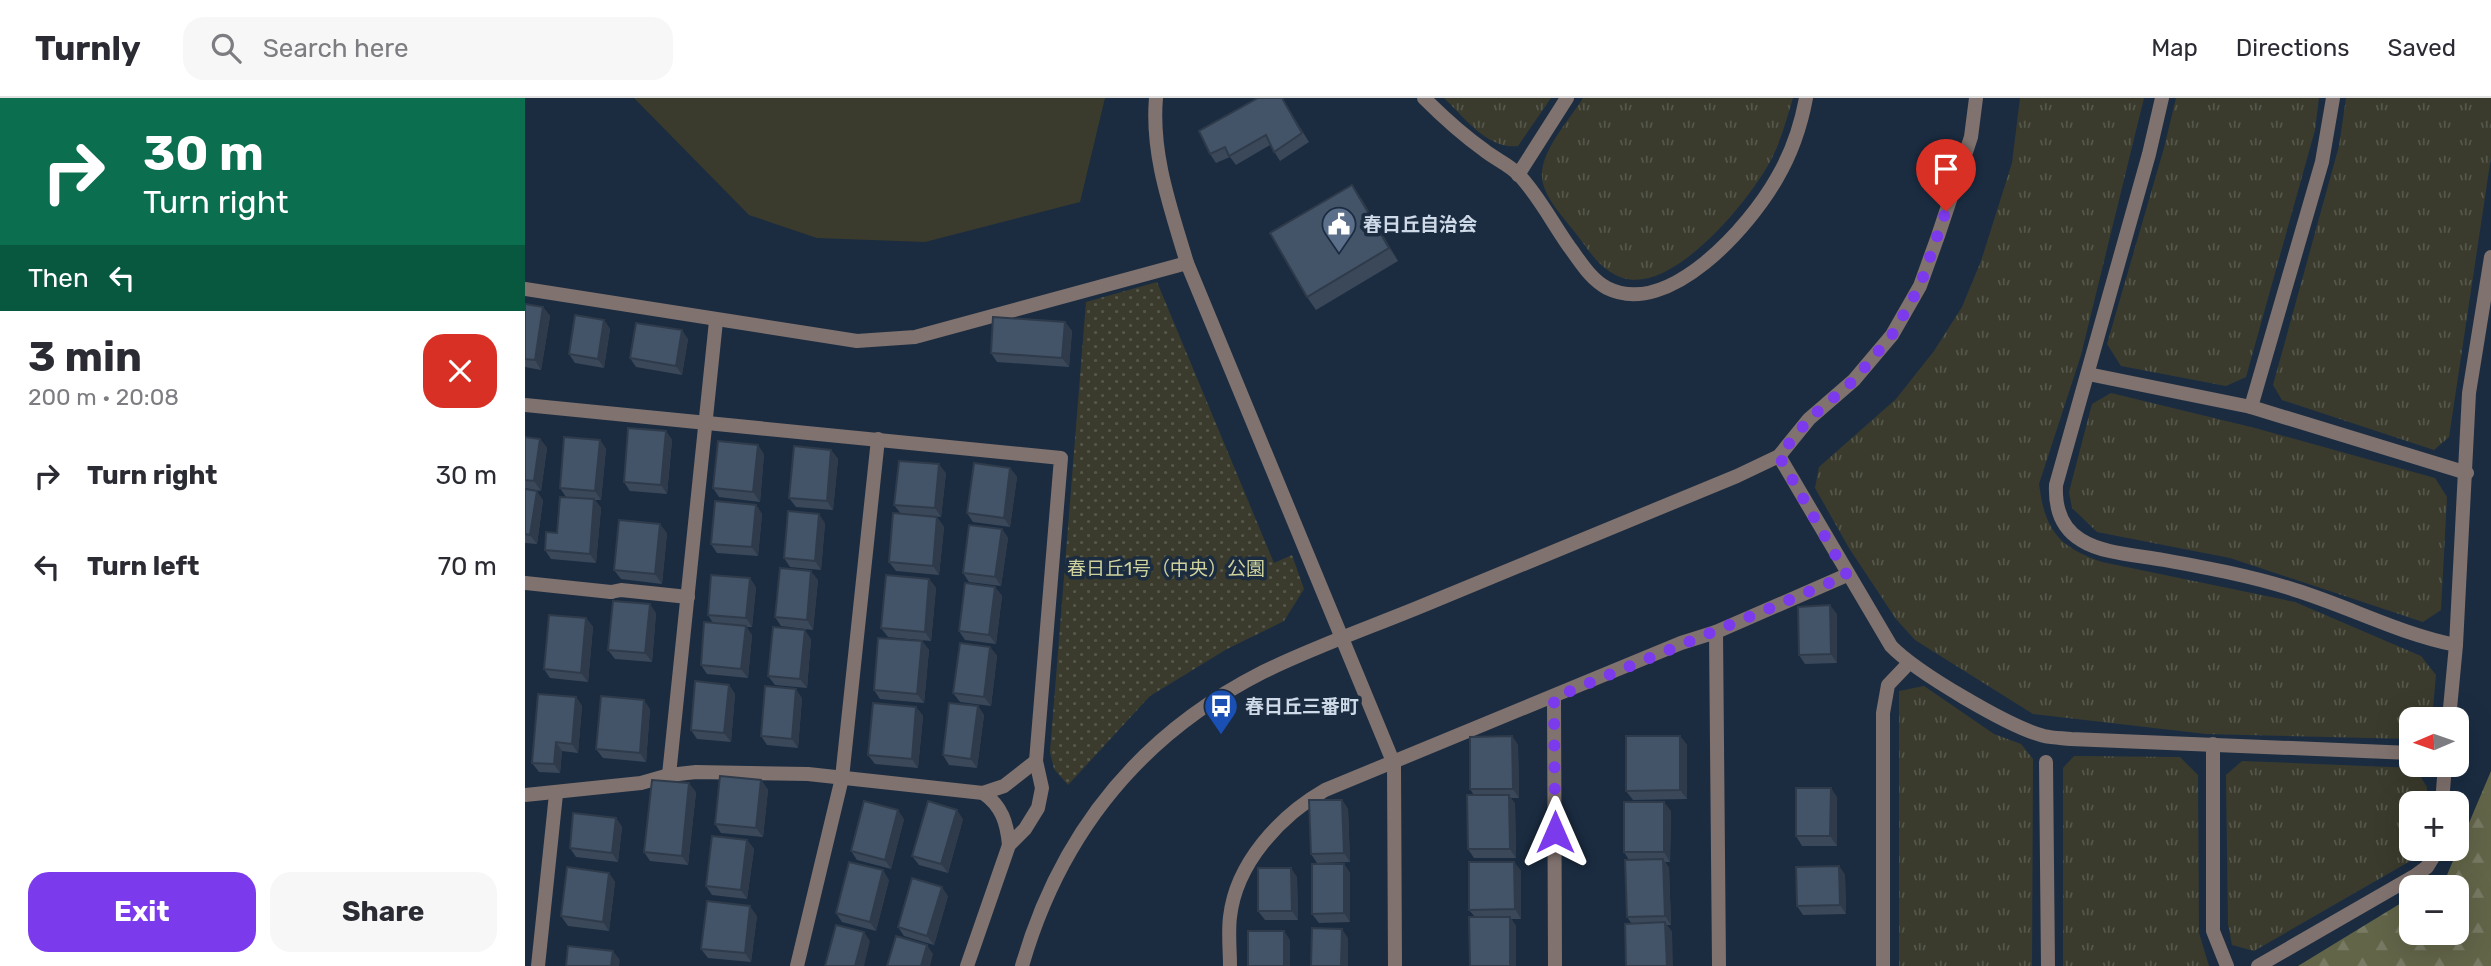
<!DOCTYPE html>
<meta charset="utf-8">
<style>
:root{--surface:#fff;--page:#f7f7f7;--text:#2b2b33;--muted:#7c7c81;--line:#e1e1e2;--accent:#7c3aed}
body{margin:0;font-family:Rubik,"Noto Sans JP",sans-serif;background:var(--page);color:var(--text);height:100vh;display:flex;flex-direction:column;font-size:26px;white-space:nowrap}
*{box-sizing:border-box;margin:0}
p{font-size:23px;color:var(--muted)}
.icon{flex:none;width:38px;height:38px;fill:none;stroke:currentColor;stroke-width:2;stroke-linecap:round;stroke-linejoin:round}
.map{position:relative;flex:1;overflow:hidden}
.sheet{display:flex;flex-direction:column;background:var(--surface);width:525px}
.sheet>*{flex:none}
.banner{background:#0b6e4f;color:#fff;overflow:hidden}
.needle{width:46px;rotate:268deg}
.buttons{position:absolute;left:1874px;top:609px;display:grid;gap:14px}
.buttons a{display:grid;place-items:center;width:70px;height:70px;border-radius:14px;background:var(--surface);box-shadow:0 7px 28px #0002;font-size:35px}
.pin{position:absolute;display:grid;place-items:center;width:60px;height:60px;color:#fff;margin:-72px -30px;border-radius:50% 50% 50% 0;rotate:-45deg;box-shadow:0 0 7px #0007}
.pin .icon{rotate:45deg}
.me{position:absolute;width:77px;margin:-38px;rotate:0deg;stroke-linejoin:round;filter:drop-shadow(0 0 5px #0008)}
.turn{display:flex;align-items:center;gap:24px;height:147px;padding:0 28px;font-size:32px}
.turn .icon{width:91px;height:91px;stroke-width:2.5}
.turn b{display:block;font-size:49px;line-height:60px}
.then{display:flex;align-items:center;height:66px;padding:0 28px;background:#0003;gap:14px;font-size:26px}
.round{display:grid;place-items:center;flex:none;width:74px;height:74px;border-radius:21px;background:var(--page)}
.overview{display:flex;align-items:center;justify-content:space-between;height:119px;padding:0 28px}
h1{font-size:42px;font-weight:700;line-height:52px}
.cta{display:flex;gap:14px;margin-top:auto;padding:14px 28px}
.cta a{flex:1;height:80px;border-radius:21px;background:var(--accent);color:#fff;font-size:28px;font-weight:700;line-height:80px;text-align:center}
.cta a+a{background:var(--page);color:var(--text)}
ul{padding:0;list-style:none}
li{display:flex;align-items:center;gap:21px;height:91px;padding:0 28px}
li div{flex:1}
li b{display:block;font-size:26px}
li em{font-style:normal}
header{display:flex;align-items:center;gap:42px;box-sizing:border-box;height:98px;padding:0 35px;background:var(--surface);border-bottom:2px solid var(--line)}
header strong{font-size:33px}
nav{display:flex;gap:38px;margin-inline-start:auto;font-size:24px}
.search{width:490px;height:63px;background:var(--page);display:flex;align-items:center;gap:18px;box-sizing:border-box;padding:0 24px;border-radius:21px;color:var(--muted);font-size:26px}
main{display:flex;flex:1;min-height:0}
.map>svg:first-child{display:block}
.grass{fill:url(#grass-tufts)}
.forest{fill:url(#forest-firs)}
.park{fill:url(#park-dots)}
.pitch{fill:#3a3b2c}
.lines{fill:none;stroke-linecap:round;stroke-linejoin:round}
.service{stroke:#80726e;stroke-width:14}
.minor{stroke:#80726e;stroke-width:14}
.tertiary{stroke:#80726e;stroke-width:14}
.wall{fill:#3a485a}
.shaded-wall{fill:#2f3b4a}
.building{fill:#435469;stroke:#2f3b4a;stroke-width:2}
.route{stroke:#7c3aed;stroke-width:12;stroke-dasharray:0 21.6}
.labels{text-anchor:middle;dominant-baseline:central;stroke-width:7;stroke-linejoin:round;paint-order:stroke}
.poi-label{font-size:19px;font-weight:bold;fill:#cfdae8;stroke:#1b2c41;text-anchor:start}
.park-label{font-size:19px;fill:#cfd29c;stroke:#1b2c41}
</style>
<header>
<strong>Turnly</strong>
<div class="search"><svg class="icon" aria-label="search" viewBox="0 0 24 24"><circle cx="10" cy="10" r="6"/><path d="M15 15l6 6"/></svg>Search here</div>
<nav><a>Map</a><a>Directions</a><a>Saved</a></nav>
</header>
<main>
<section class="sheet">
<div class="banner">
<div class="turn"><svg class="icon" aria-label="right" viewBox="0 0 24 24"><path d="M7 20v-9h11M14 6l5 5-5 5"/></svg><div><b>30 m</b>Turn right</div></div>
<div class="then">Then<svg class="icon" aria-label="left" viewBox="0 0 24 24"><path d="M17 20v-9H6M10 6l-5 5 5 5"/></svg></div>
</div>
<div class="overview"><div><h1>3 min</h1><p>200 m · 20:08</p></div><a class="round" style="background:#d93025;color:#fff"><svg class="icon" aria-label="close" viewBox="0 0 24 24"><path d="M6 6l12 12M18 6L6 18"/></svg></a></div>
<ul>
<li><svg class="icon" aria-label="right" viewBox="0 0 24 24"><path d="M7 20v-9h11M14 6l5 5-5 5"/></svg><div><b>Turn right</b></div><em>30 m</em></li>
<li><svg class="icon" aria-label="left" viewBox="0 0 24 24"><path d="M17 20v-9H6M10 6l-5 5 5 5"/></svg><div><b>Turn left</b></div><em>70 m</em></li>
</ul>
<div class="cta"><a>Exit</a><a>Share</a></div>
</section>
<div class="map">
<svg width="1966" height="868" viewBox="0 0 1966 868">
<defs>
<pattern id="grass-tufts" width="24" height="20" patternUnits="userSpaceOnUse" patternTransform="scale(1.75)"><rect width="24" height="20" fill="#3a3b2c"/><path d="M3 7l-1-3M5 7V3M7 7l1-3M15 17l-1-3M17 17v-4M19 17l1-3" fill="none" stroke="#55574b"/></pattern>
<pattern id="forest-firs" width="22" height="20" patternUnits="userSpaceOnUse" patternTransform="scale(1.75)"><rect width="22" height="20" fill="#636549"/><path d="M5 1l3.5 6h-7zM16 11l3.5 6h-7z" fill="#787a63"/></pattern>
<pattern id="park-dots" width="8" height="8" patternUnits="userSpaceOnUse" patternTransform="scale(1.75)"><rect width="8" height="8" fill="#3a3b2c"/><path d="M2 2h.1M6 6h.1" fill="none" stroke="#55574b" stroke-width="1.8" stroke-linecap="round"/></pattern>
</defs>
<rect width="100%" height="100%" fill="#1b2c41"/>
<!-- grass -->
<g class="grass">
<path d="M919,0H1026L993,48C963,52 939,19 919,0Z"/>
<path d="M1058,0H1268C1262,20 1256,42 1247,60C1226,101 1149,196 1098,180C1076,173 1065,154 1052,137C1039,119 1015,97 1017,74C1019,49 1045,21 1058,0Z"/>
<path d="M1495,0H1619L1556,257L1514,386C1520,433 1534,449 1577,464L1770,504L1896,558L1911,577L1907,621H1886V641L1681,636L1508,616L1390,542L1371,521L1324,450L1290,390L1294,369L1371,301L1409,253L1437,209L1456,163L1487,65Z"/>
<polygon points="1651,0 1794,0 1790,32 1721,279 1701,288 1596,268 1582,246 1639,50"/>
<polygon points="1821,0 1966,0 1966,59 1924,339 1909,352 1757,302 1748,287 1814,48"/>
<polygon points="1586,295 1730,330 1910,380 1922,399 1916,512 1898,524 1705,460 1572,434 1547,410 1544,394 1567,306"/>
<polygon points="1399,588 1469,636 1496,646 1508,661 1507,868 1374,868 1374,593"/>
<polygon points="1549,658 1655,659 1673,677 1674,835 1684,868 1538,868 1538,670"/>
<polygon points="1717,663 1890,670 1902,689 1901,705 1886,705 1886,751 1895,751 1887,762 1729,853 1707,847 1703,826 1701,677"/>
</g>
<!-- forest -->
<polygon class="forest" points="1966,673 1966,868 1773,868 1886,799 1886,835 1932,835 1932,789 1902,789 1922,777"/>
<!-- park -->
<polygon class="park" points="632,184 749,465 767,457 779,491 759,523 702,551 625,598 543,687 529,671 525,654 561,204"/>
<!-- pitch -->
<polygon class="pitch" points="109,0 580,0 555,104 400,144 292,140 224,117"/>
<g class="lines">
<!-- service -->
<polyline class="service" points="86,494 96,492 163,499"/>
<!-- minor -->
<g class="minor">
<path d="M631,0C626,57 646,111 662,165L869,666L870,868"/>
<path d="M899,0C918,19 938,37 959,52C970,61 985,67 994,77C1013,97 1027,124 1043,147C1055,163 1065,181 1082,190C1144,221 1225,128 1252,80C1266,56 1276,27 1281,0"/>
<path d="M1637,0L1624,56L1531,387C1530,409 1536,430 1556,442C1578,456 1613,457 1639,462C1683,470 1727,478 1770,492C1825,509 1875,536 1931,547"/>
<polyline points="993,77 1042,0"/>
<polyline points="0,191 332,243 390,239 662,165"/>
<polyline points="1563,276 1726,309 1942,375"/>
<polyline points="0,307 536,360 511,663 517,690 513,710 500,731 484,747 442,868"/>
<polyline points="1726,309 1797,64 1808,0"/>
<path d="M1254,358L1366,548C1391,574 1484,629 1519,638C1528,640 1537,640 1546,641L1886,655"/>
<polyline points="0,485 86,494"/>
<polyline points="1191,534 1194,868"/>
<polyline points="1029,600 1030,868"/>
<polyline points="1924,621 1931,547 1944,295 1966,159"/>
<polyline points="1688,646 1688,833 1702,868"/>
<polyline points="1521,664 1523,868"/>
<polyline points="144,677 191,223"/>
<path d="M458,695C477,708 482,725 484,747"/>
<polyline points="0,697 116,685 144,677 171,674 283,676 458,695 479,688 511,663"/>
<polyline points="1917,705 1920,667"/>
<polyline points="13,868 31,696"/>
<polyline points="272,868 317,680 353,341"/>
<path d="M705,868C705,852 703,835 705,819C711,765 755,718 800,692L1156,545L1191,534L1322,477"/>
<polyline points="1358,868 1358,615 1363,587 1383,566"/>
<polyline points="1733,868 1891,777 1902,769 1913,751"/>
</g>
<!-- tertiary -->
<path class="tertiary" d="M497,868C535,736 614,637 738,574C793,547 852,527 909,503C1010,461 1111,420 1212,378L1254,358L1284,321L1329,282L1367,237L1395,188L1413,138L1446,39L1451,0"/>
</g>
<!-- wall -->
<g class="wall">
<polygon points="733,0 757,0 784,44 755,63 745,47 711,67 705,59 691,65 685,56"/>
<polygon points="836,100 873,163 791,212 782,199"/>
<polygon points="0,206 18,209 25,218 16,272 0,269"/>
<polygon points="79,222 85,231 79,270 50,265 44,256"/>
<polygon points="540,224 547,233 544,269 472,264 466,255"/>
<polygon points="163,241 157,277 111,269 105,260"/>
<polygon points="141,333 147,342 142,396 105,393 99,384"/>
<polygon points="0,339 15,341 22,350 16,393 0,390"/>
<polygon points="75,342 81,351 76,402 70,402 76,410 71,465 26,461 20,452 32,435 41,399 35,390"/>
<polygon points="306,352 313,361 308,412 271,409 264,400"/>
<polygon points="239,356 235,404 194,399 188,390"/>
<polygon points="485,370 492,379 485,429 448,424 442,415"/>
<polygon points="421,375 416,419 376,416 369,407"/>
<polygon points="0,391 18,402 12,446 0,445"/>
<polygon points="231,407 237,416 233,458 192,455 186,446"/>
<polygon points="412,419 419,429 414,477 371,473 364,464"/>
<polygon points="300,425 296,472 265,469 259,460"/>
<polygon points="477,431 483,440 476,488 444,484 438,475"/>
<polygon points="142,435 137,486 96,481 89,472"/>
<polygon points="404,481 411,490 406,543 363,539 356,530"/>
<polygon points="293,482 288,532 256,528 250,519"/>
<polygon points="231,489 227,529 221,529 227,537 223,580 182,576 176,567 188,525 183,517"/>
<polygon points="470,489 477,498 471,546 440,542 434,533"/>
<polygon points="131,515 127,564 90,561 83,552"/>
<polygon points="1312,516 1312,565 1280,566 1274,557"/>
<polygon points="61,520 68,529 63,584 25,580 19,571"/>
<polygon points="286,541 282,590 250,587 243,578"/>
<polygon points="397,543 404,552 399,605 355,601 349,592"/>
<polygon points="465,549 472,558 466,608 435,604 428,595"/>
<polygon points="204,587 210,596 206,644 172,641 166,632"/>
<polygon points="51,599 57,608 53,655 37,653 35,675 14,674 7,665"/>
<polygon points="277,600 273,650 242,647 236,638"/>
<polygon points="453,608 459,617 452,670 424,667 418,657"/>
<polygon points="391,609 398,618 393,670 350,666 343,657"/>
<polygon points="125,611 121,664 78,660 71,651"/>
<polygon points="987,638 993,647 994,700 986,700 990,706 991,760 949,760 943,751 949,697 945,691"/>
<polygon points="1155,638 1162,647 1162,701 1108,702 1101,693"/>
<polygon points="236,682 243,692 238,739 196,735 190,726"/>
<polygon points="171,694 163,767 125,763 119,754"/>
<polygon points="1312,699 1312,748 1277,748 1271,738"/>
<polygon points="817,702 823,711 825,764 792,765 786,756"/>
<polygon points="1146,713 1145,764 1140,764 1144,770 1146,827 1142,827 1147,834 1107,826 1102,819 1104,762 1099,754"/>
<polygon points="91,720 97,729 93,764 51,759 45,750"/>
<polygon points="379,721 366,771 332,762 326,753"/>
<polygon points="438,721 423,775 394,767 387,758"/>
<polygon points="222,742 229,751 222,801 187,797 181,788"/>
<polygon points="989,764 996,773 996,821 986,821 991,828 991,868 945,868 950,819 944,812"/>
<polygon points="819,766 825,775 825,824 794,825 787,816"/>
<polygon points="1314,768 1320,777 1321,816 1278,817 1272,808"/>
<polygon points="84,775 90,784 84,833 43,828 36,818"/>
<polygon points="772,779 773,822 740,822 733,813"/>
<polygon points="364,782 351,833 317,824 311,815"/>
<polygon points="423,798 409,847 379,838 373,829"/>
<polygon points="232,818 226,864 183,860 176,851"/>
</g>
<!-- shaded-wall -->
<g class="shaded-wall">
<polygon points="827,87 836,100 873,163 864,150"/>
<polygon points="18,209 25,218 16,272 10,262"/>
<polygon points="79,222 85,231 79,270 73,261"/>
<polygon points="540,224 547,233 544,269 537,260"/>
<polygon points="157,232 163,241 157,277 151,268"/>
<polygon points="141,333 147,342 142,396 136,387"/>
<polygon points="15,341 22,350 16,393 9,383"/>
<polygon points="75,342 81,351 76,402 70,393"/>
<polygon points="233,347 239,356 235,404 228,394"/>
<polygon points="306,352 313,361 308,412 302,403"/>
<polygon points="414,366 421,375 416,419 410,410"/>
<polygon points="485,370 492,379 485,429 479,420"/>
<polygon points="12,393 18,402 12,446 5,437"/>
<polygon points="69,401 76,410 71,465 65,456"/>
<polygon points="231,407 237,416 233,458 227,449"/>
<polygon points="294,416 300,425 296,472 290,463"/>
<polygon points="412,419 419,429 414,477 408,468"/>
<polygon points="135,426 142,435 137,486 130,476"/>
<polygon points="477,431 483,440 476,488 470,479"/>
<polygon points="286,473 293,482 288,532 282,522"/>
<polygon points="225,480 231,489 227,529 221,520"/>
<polygon points="404,481 411,490 406,543 400,534"/>
<polygon points="470,489 477,498 471,546 464,537"/>
<polygon points="125,506 131,515 127,564 120,555"/>
<polygon points="1305,507 1312,516 1312,565 1306,556"/>
<polygon points="61,520 68,529 63,584 56,575"/>
<polygon points="221,528 227,537 223,580 216,571"/>
<polygon points="280,532 286,541 282,590 275,581"/>
<polygon points="397,543 404,552 399,605 392,596"/>
<polygon points="465,549 472,558 466,608 459,599"/>
<polygon points="204,587 210,596 206,644 199,635"/>
<polygon points="271,591 277,600 273,650 267,641"/>
<polygon points="51,599 57,608 53,655 47,646"/>
<polygon points="119,602 125,611 121,664 115,655"/>
<polygon points="453,608 459,617 452,670 446,661"/>
<polygon points="391,609 398,618 393,670 387,661"/>
<polygon points="987,638 993,647 994,700 988,691"/>
<polygon points="1155,638 1162,647 1162,701 1155,692"/>
<polygon points="31,644 37,653 35,675 29,666"/>
<polygon points="236,682 243,692 238,739 231,730"/>
<polygon points="164,685 171,694 163,767 157,758"/>
<polygon points="1306,690 1312,699 1312,748 1305,738"/>
<polygon points="984,697 990,706 991,760 985,751"/>
<polygon points="817,702 823,711 825,764 819,755"/>
<polygon points="1139,704 1146,713 1145,764 1139,754"/>
<polygon points="373,712 379,721 366,771 360,762"/>
<polygon points="432,712 438,721 423,775 416,766"/>
<polygon points="91,720 97,729 93,764 87,755"/>
<polygon points="222,742 229,751 222,801 216,792"/>
<polygon points="1138,761 1144,770 1146,827 1140,818"/>
<polygon points="989,764 996,773 996,821 990,811"/>
<polygon points="819,766 825,775 825,824 819,815"/>
<polygon points="1314,768 1320,777 1321,816 1315,807"/>
<polygon points="766,770 772,779 773,822 767,813"/>
<polygon points="358,772 364,782 351,833 345,824"/>
<polygon points="84,775 90,784 84,833 78,824"/>
<polygon points="417,789 423,798 409,847 402,838"/>
<polygon points="225,808 232,818 226,864 220,855"/>
<polygon points="985,819 991,828 991,868 985,868"/>
<polygon points="1140,824 1147,834 1148,868 1142,868"/>
<polygon points="817,831 823,840 823,868 816,868"/>
<polygon points="759,833 765,842 765,868 759,868"/>
<polygon points="339,834 345,843 339,868 330,868"/>
<polygon points="402,847 408,856 405,868 396,868"/>
<polygon points="88,853 95,862 94,868 86,868"/>
</g>
<!-- building -->
<g class="building">
<polygon points="733,0 757,0 777,35 749,54 741,37 704,58 700,49 685,56 674,33"/>
<polygon points="827,87 864,150 782,199 745,135"/>
<polygon points="0,206 18,209 10,262 0,261"/>
<polygon points="50,217 79,222 73,261 44,256"/>
<polygon points="468,219 540,224 537,260 466,255"/>
<polygon points="111,225 157,232 151,268 105,260"/>
<polygon points="103,330 141,333 136,387 99,384"/>
<polygon points="0,339 15,341 9,383 0,382"/>
<polygon points="39,339 75,342 70,393 35,390"/>
<polygon points="193,343 233,347 228,394 188,390"/>
<polygon points="269,348 306,352 302,403 264,400"/>
<polygon points="374,363 414,366 410,410 369,407"/>
<polygon points="449,365 485,370 479,420 442,415"/>
<polygon points="0,391 12,393 5,437 0,436"/>
<polygon points="35,399 69,401 65,456 20,452 21,434 32,435"/>
<polygon points="190,403 231,407 227,449 186,446"/>
<polygon points="263,413 294,416 290,463 259,460"/>
<polygon points="368,415 412,419 408,468 364,464"/>
<polygon points="94,422 135,426 130,476 89,472"/>
<polygon points="444,427 477,431 470,479 438,475"/>
<polygon points="255,470 286,473 282,522 250,519"/>
<polygon points="186,477 225,480 221,520 183,517"/>
<polygon points="361,477 404,481 400,534 356,530"/>
<polygon points="440,485 470,489 464,537 434,533"/>
<polygon points="88,503 125,506 120,555 83,552"/>
<polygon points="1305,507 1306,556 1274,557 1273,509"/>
<polygon points="24,517 61,520 56,575 19,571"/>
<polygon points="179,524 221,528 216,571 176,567"/>
<polygon points="248,529 280,532 275,581 243,578"/>
<polygon points="353,540 397,543 392,596 349,592"/>
<polygon points="435,545 465,549 459,599 428,595"/>
<polygon points="170,583 204,587 199,635 166,632"/>
<polygon points="240,588 271,591 267,641 236,638"/>
<polygon points="13,596 51,599 47,646 31,644 29,666 7,665"/>
<polygon points="76,598 119,602 115,655 71,651"/>
<polygon points="348,605 391,609 387,661 343,657"/>
<polygon points="424,605 453,608 446,661 418,657"/>
<polygon points="987,638 988,691 945,691 945,639"/>
<polygon points="1101,638 1155,638 1155,692 1101,693"/>
<polygon points="195,678 236,682 231,730 190,726"/>
<polygon points="127,682 164,685 157,758 119,754"/>
<polygon points="1271,690 1306,690 1305,738 1271,738"/>
<polygon points="942,697 984,697 985,751 943,751"/>
<polygon points="784,702 817,702 819,755 786,756"/>
<polygon points="339,703 373,712 360,762 326,753"/>
<polygon points="403,703 432,712 416,766 387,758"/>
<rect x="1099" y="704" width="40" height="50"/>
<polygon points="48,715 91,720 87,755 45,750"/>
<polygon points="187,738 222,742 216,792 181,788"/>
<polygon points="1138,761 1140,818 1102,819 1100,762"/>
<polygon points="324,764 358,772 345,824 311,815"/>
<polygon points="944,764 989,764 990,811 944,812"/>
<polygon points="787,766 819,766 819,815 787,816"/>
<polygon points="1314,768 1315,807 1272,808 1271,769"/>
<polygon points="42,769 84,775 78,824 36,818"/>
<polygon points="733,770 766,770 767,813 733,813"/>
<polygon points="387,780 417,789 402,838 373,829"/>
<polygon points="182,803 225,808 220,855 176,851"/>
<polygon points="944,819 985,819 985,868 945,868"/>
<polygon points="1140,824 1142,868 1101,868 1100,826"/>
<polygon points="311,827 339,834 330,868 300,868"/>
<polygon points="787,830 817,831 816,868 786,868"/>
<rect x="723" y="833" width="36" height="35"/>
<polygon points="371,838 402,847 396,868 362,868"/>
<polygon points="43,848 88,853 86,868 41,868"/>
</g>
<g class="lines">
<!-- route -->
<path class="route" d="M1030,734L1029,600C1127,558 1225,520 1322,477L1254,358L1284,321L1329,282L1367,237L1395,188L1421,113"/>
</g>
<!-- icons -->
<defs>
<g id="civic-pin" transform="scale(1.75)"><path d="M0 17L-7.5 6A9.5 9.5 0 1 1 7.5 6Z" fill="#5c6f8a" stroke="#1b2c41"/><path d="M-.6-6.5H3V-4.5H.6V-3L4-1V1h2V6H-6V1h2V-1L-.6-3ZM-1.2 2.5V6h2.4V2.5Z" fill="#fff"/></g>
<g id="bus-pin" transform="scale(1.75)"><path d="M0 17L-7.5 6A9.5 9.5 0 1 1 7.5 6Z" fill="#1a4fb4" stroke="#1b2c41"/><path d="M-5-6H5V4H4V6H2V4H-2V6H-4V4H-5ZM-3.5-4V0h7V-4ZM-3.5 1.2v1.5H-2V1.2ZM2 1.2v1.5H3.5V1.2Z" fill="#fff"/></g>
</defs>
<g fill-rule="evenodd">
<use href="#civic-pin" x="814" y="126"/>
<use href="#bus-pin" x="696" y="608"/>
</g>
<g class="labels">
<!-- poi labels -->
<g class="poi-label">
<text x="838" y="126">春日丘自治会</text>
<text x="720" y="608">春日丘三番町</text>
</g>
<!-- park labels -->
<g class="park-label">
<text x="641" y="470">春日丘1号（中央）公園</text>
</g>
</g>
</svg>
<div class="buttons">
<a><svg class="needle" viewBox="-14 -14 28 28"><path d="M0-13l5 13h-10z" fill="#e53935"/><path d="M0 13l5-13h-10z" fill="#7c7c81"/></svg></a>
<a>+</a>
<a>−</a>
</div>
<div class="pin" style="left:1421px;top:113px;background:#d93025"><svg class="icon" aria-label="arrive" viewBox="0 0 24 24"><path d="M6 21V4h12l-3 4 3 4H6"/></svg></div>
<svg class="me" style="left:1030px;top:734px" viewBox="-20 -20 40 40"><path d="M0-17L14 15 0 8-14 15z" fill="#7c3aed" stroke="#fff" stroke-width="4"/></svg>
</div>
</main>
